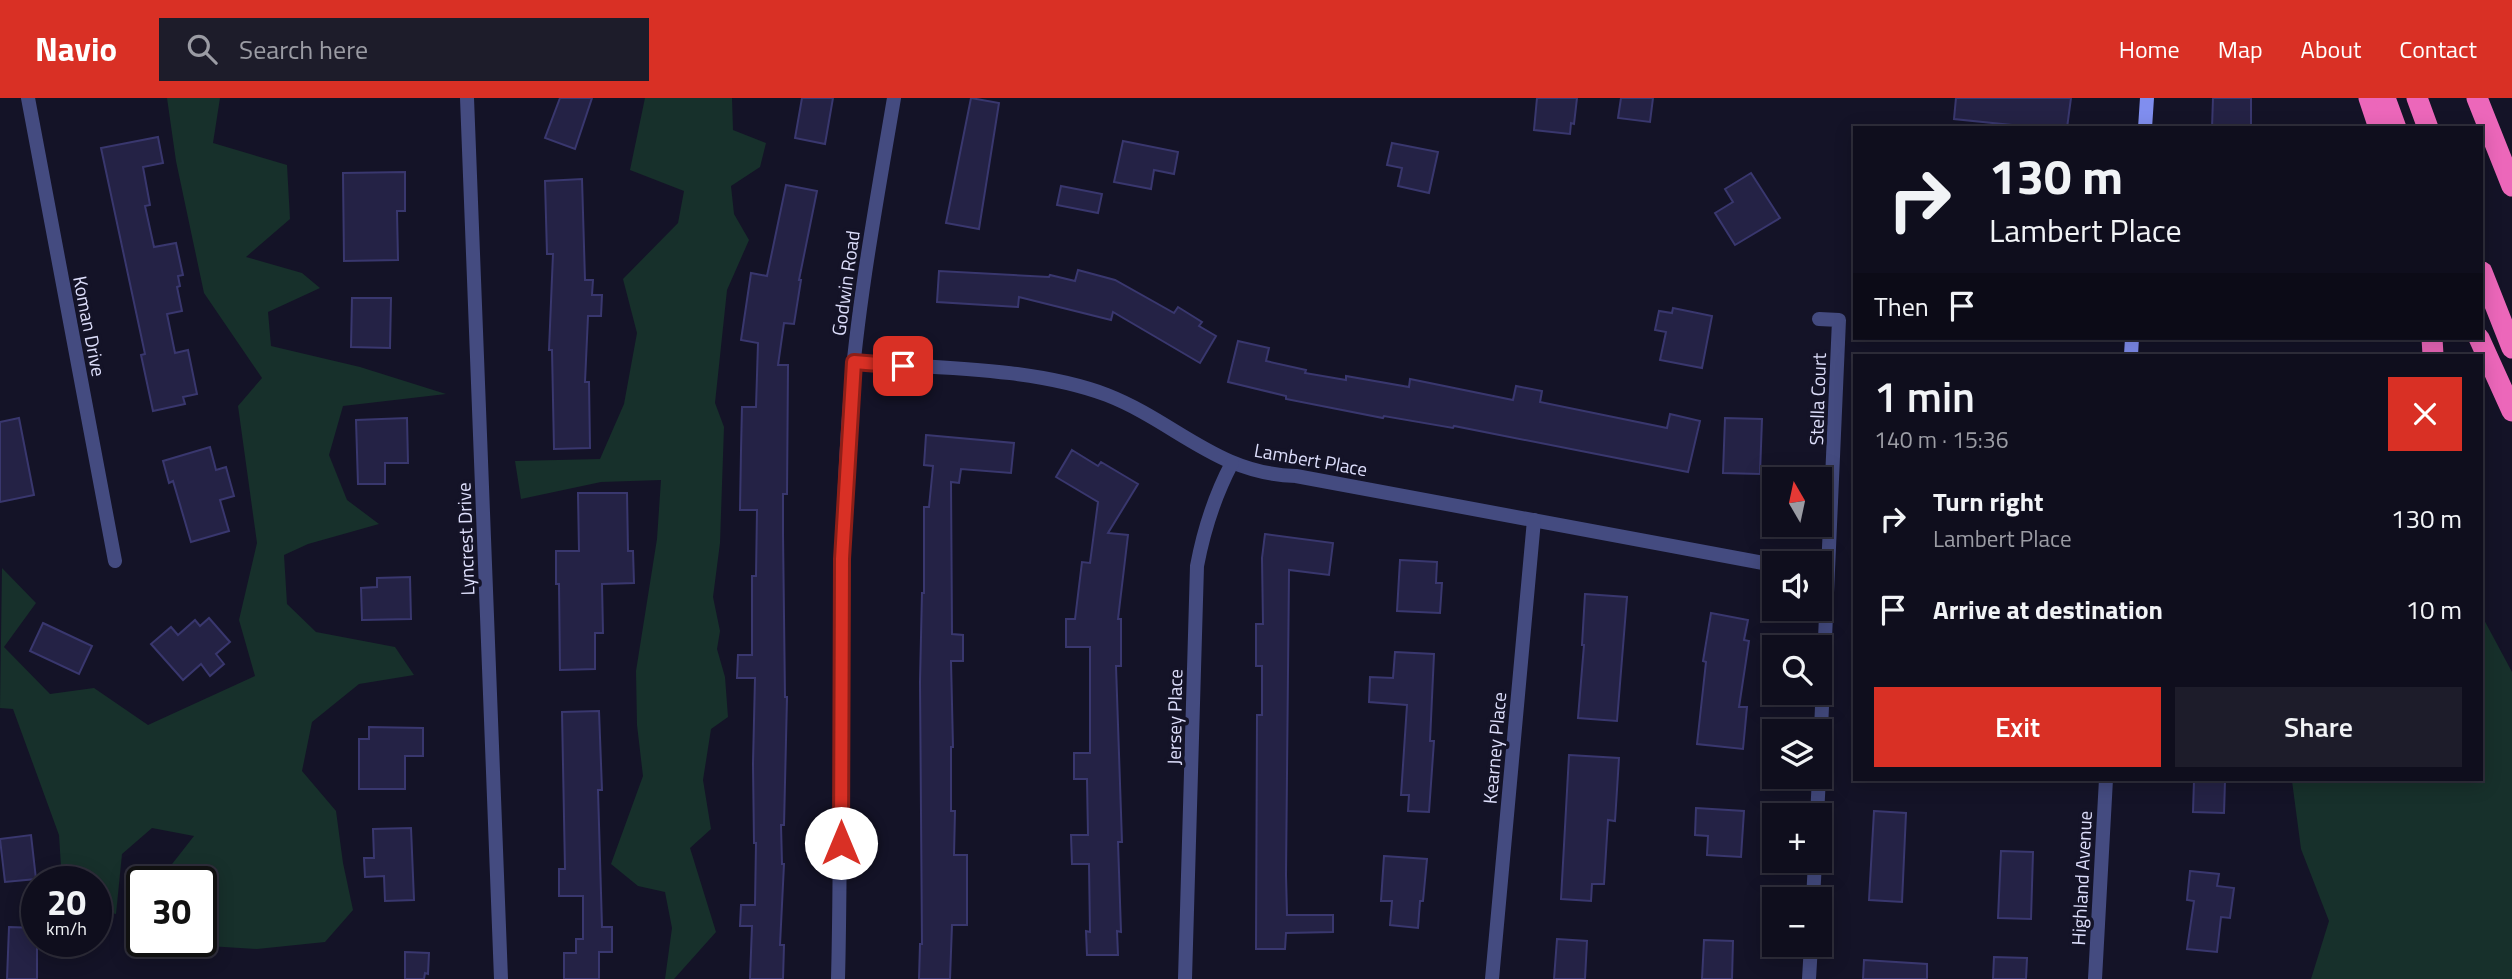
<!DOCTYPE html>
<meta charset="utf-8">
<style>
:root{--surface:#0f0e1d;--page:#1d1c2a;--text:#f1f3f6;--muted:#9b9ca4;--line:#2f2e3b;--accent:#d93025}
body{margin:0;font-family:"Titillium Web",sans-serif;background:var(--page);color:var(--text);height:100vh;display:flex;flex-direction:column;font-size:26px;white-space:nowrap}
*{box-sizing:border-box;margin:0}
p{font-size:23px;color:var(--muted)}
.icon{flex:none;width:38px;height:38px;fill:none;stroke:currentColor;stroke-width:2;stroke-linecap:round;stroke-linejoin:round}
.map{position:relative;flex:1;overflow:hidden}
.side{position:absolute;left:1853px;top:256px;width:630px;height:427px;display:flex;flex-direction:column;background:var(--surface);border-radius:0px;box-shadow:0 4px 18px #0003,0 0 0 2px var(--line)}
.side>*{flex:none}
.guide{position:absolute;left:1853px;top:28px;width:630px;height:214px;border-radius:0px;box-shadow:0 4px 18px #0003,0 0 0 2px var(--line);background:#0f0e1d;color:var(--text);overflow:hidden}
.needle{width:46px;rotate:351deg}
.tools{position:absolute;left:1762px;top:369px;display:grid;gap:14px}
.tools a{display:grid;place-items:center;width:70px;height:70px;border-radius:0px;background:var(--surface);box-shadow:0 4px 18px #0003,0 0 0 2px var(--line);font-size:35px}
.speed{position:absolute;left:21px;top:768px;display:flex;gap:14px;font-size:35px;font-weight:700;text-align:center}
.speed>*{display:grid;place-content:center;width:91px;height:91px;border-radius:50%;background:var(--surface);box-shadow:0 4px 18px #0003,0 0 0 2px var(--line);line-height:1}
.speed small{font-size:18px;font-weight:400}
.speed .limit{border:4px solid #111;border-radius:10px;background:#fff;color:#111}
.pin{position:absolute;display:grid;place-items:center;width:60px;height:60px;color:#fff;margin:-30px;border-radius:14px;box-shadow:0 4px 10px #0006}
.me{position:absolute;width:77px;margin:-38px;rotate:0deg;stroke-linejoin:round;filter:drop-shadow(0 0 5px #0008)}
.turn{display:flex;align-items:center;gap:24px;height:147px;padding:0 21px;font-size:32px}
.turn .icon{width:91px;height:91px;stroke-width:2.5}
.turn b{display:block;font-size:49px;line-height:60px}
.then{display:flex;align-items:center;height:66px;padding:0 21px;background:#0003;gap:14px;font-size:26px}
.round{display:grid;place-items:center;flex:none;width:74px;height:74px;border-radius:0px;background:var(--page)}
.headline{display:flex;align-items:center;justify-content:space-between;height:119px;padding:0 21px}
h1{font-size:42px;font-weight:600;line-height:52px}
.action{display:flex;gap:14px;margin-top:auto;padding:14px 21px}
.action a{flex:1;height:80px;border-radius:0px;background:var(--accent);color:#fff;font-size:28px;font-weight:600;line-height:80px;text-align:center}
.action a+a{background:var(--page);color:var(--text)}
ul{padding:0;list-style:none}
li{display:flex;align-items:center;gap:21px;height:91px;padding:0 21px}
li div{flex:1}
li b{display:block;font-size:26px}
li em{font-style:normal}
header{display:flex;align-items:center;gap:42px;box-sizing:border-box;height:98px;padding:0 35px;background:var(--accent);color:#fff}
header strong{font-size:33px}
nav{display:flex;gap:38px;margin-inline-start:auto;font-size:24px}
.search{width:490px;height:63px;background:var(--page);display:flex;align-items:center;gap:18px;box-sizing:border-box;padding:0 24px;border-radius:0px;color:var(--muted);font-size:26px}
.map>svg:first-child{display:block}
.green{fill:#17302b}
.building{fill:#242245;stroke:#39376e;stroke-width:2}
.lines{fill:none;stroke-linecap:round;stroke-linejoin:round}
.minor{stroke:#444b80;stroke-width:14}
.tertiary{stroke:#444b80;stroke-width:14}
.secondary{stroke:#808eef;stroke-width:14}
.motorway{stroke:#ec67ba;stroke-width:21}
.route-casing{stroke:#8d1f18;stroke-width:18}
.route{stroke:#d93025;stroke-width:12}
.labels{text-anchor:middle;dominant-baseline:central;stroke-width:7;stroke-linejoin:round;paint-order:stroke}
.street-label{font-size:19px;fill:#dddefb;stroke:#141327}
</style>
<header>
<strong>Navio</strong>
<div class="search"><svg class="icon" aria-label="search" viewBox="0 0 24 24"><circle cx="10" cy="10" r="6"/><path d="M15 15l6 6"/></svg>Search here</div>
<nav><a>Home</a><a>Map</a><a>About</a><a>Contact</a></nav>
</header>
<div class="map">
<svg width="2512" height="881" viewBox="0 0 2512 881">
<rect width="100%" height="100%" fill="#141327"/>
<!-- green -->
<g class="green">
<polygon points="167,0 220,0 213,45 287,67 290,121 246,159 302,175 320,190 268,214 271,248 360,269 446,296 343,308 329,357 347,402 379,426 308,446 284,457 287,506 316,534 395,549 414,577 359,586 312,624 302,673 336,713 343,765 353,812 325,844 257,851 208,848 174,844 201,844 201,784 158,784 194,738 152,730 122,756 116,816 96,811 96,784 62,784 59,737 13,611 0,610 2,470 36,505 4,549 50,596 94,590 148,627 255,578 239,522 257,445 238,308 262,280 204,195 176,63"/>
<polygon points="645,0 732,0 733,32 766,45 760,69 731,88 734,116 749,142 727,192 715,305 724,329 720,445 713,499 720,533 717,551 725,579 728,619 711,631 703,682 711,731 690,750 716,834 674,881 665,881 672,830 665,794 638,788 611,766 643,678 637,627 636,573 657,441 661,382 601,384 521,401 515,363 600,361 624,306 637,235 623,181 678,125 684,93 630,72"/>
<polygon points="2482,518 2512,574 2512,881 2311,881 2329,823 2301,751 2292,683 2281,681 2482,681"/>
</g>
<!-- building -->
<g class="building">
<polygon points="560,0 592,0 575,51 545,40"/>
<polygon points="802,0 833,0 825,46 795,40"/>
<polygon points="971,0 999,5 979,131 946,125"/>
<polygon points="1537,0 1577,0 1574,26 1571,25 1570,36 1534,32"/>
<polygon points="1621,0 1653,0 1650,24 1618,20"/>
<polygon points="1956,0 2071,0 2067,30 2042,30 1954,21"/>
<polygon points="2213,0 2251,0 2251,30 2212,30"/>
<polygon points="158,39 163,65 143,69 150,107 145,108 154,149 176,145 183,177 178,178 180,188 177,189 182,213 167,216 175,255 188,252 197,296 183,299 185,306 153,313 141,257 145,256 101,50"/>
<polygon points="1123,43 1178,54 1174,76 1154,72 1151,91 1114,84"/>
<polygon points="1392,45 1438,54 1429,95 1398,88 1402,70 1387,67"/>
<polygon points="405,74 405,113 397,113 398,162 344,163 343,75"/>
<polygon points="1751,75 1780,120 1735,147 1715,115 1733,104 1725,91"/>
<polygon points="582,81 585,182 593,182 592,197 602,197 601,218 588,218 585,284 589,284 590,350 554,351 552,252 549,252 553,156 547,156 545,83"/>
<polygon points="786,87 817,93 799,182 801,182 794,226 784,225 778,267 788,267 787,396 783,396 783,436 785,599 787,599 784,727 781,727 782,766 784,766 780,847 784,847 783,881 750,881 752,828 740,828 741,807 755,807 756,745 754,745 753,666 755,580 737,580 738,557 752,557 752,478 756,478 757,412 740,412 741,353 742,309 756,309 758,245 741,242 751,175 767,178"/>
<polygon points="1061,88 1102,96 1098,115 1057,107"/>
<polygon points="1078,172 1115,182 1174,215 1178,209 1202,224 1199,228 1216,238 1200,265 1113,214 1111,222 1019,199 1018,209 937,204 939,173 1049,179 1050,177 1075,183"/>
<polygon points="352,200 391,200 390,250 351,249"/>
<polygon points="1673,210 1712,218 1702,270 1660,262 1666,234 1655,232 1659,213 1672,215"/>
<polygon points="1238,243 1269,250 1266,263 1306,272 1305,275 1346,282 1346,278 1409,289 1410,281 1513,302 1516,288 1542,293 1540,304 1667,330 1670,316 1700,323 1688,374 1454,328 1453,330 1384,318 1383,320 1286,301 1286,298 1228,284"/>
<polygon points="19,320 34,397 0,404 0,324"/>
<polygon points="407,320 408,365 385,365 385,386 358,386 356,322"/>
<polygon points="1725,320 1762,321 1760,376 1723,375"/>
<polygon points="926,337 1014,345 1011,375 961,371 959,385 951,384 952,536 963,537 963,563 951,563 953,649 951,649 951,713 955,713 954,757 967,757 967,827 952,827 950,881 919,881 920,846 922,846 920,584 922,495 924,495 924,409 929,409 933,368 924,367"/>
<polygon points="210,349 216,372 226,369 234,398 220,402 229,433 191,444 173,383 169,385 163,363"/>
<polygon points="1072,352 1098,368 1101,364 1138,386 1108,435 1128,437 1118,521 1121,521 1121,568 1116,568 1122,744 1118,744 1121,834 1117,833 1118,857 1087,857 1086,833 1090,834 1089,766 1072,766 1071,737 1088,737 1087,681 1074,681 1074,655 1090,655 1090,549 1066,549 1066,521 1075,521 1082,464 1090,465 1098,404 1056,379"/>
<polygon points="578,395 627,395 628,453 633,453 634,485 602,486 603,535 595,535 595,571 560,572 559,486 556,486 556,453 579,453"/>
<polygon points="1265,436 1333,445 1329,477 1289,472 1286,777 1287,817 1333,817 1333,834 1286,835 1285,851 1256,851 1257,617 1262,617 1262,568 1256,568 1256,526 1263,526 1262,460"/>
<polygon points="1400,462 1437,464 1436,485 1442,485 1440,515 1397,513"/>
<polygon points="410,479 411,521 362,522 361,490 377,489 377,480"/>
<polygon points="1585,496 1627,499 1617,623 1578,620 1584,547 1582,547"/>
<polygon points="1711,515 1748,522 1744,542 1749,543 1739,609 1747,609 1743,651 1697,646 1706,564 1703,563"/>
<polygon points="209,520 230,544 216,556 224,566 210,578 201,566 183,582 151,546 171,529 178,537 195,522 200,528"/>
<polygon points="43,525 92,548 79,576 30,553"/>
<polygon points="1395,554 1434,556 1430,643 1434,643 1429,714 1408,713 1409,697 1401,697 1407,607 1369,604 1370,579 1393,580"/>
<polygon points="599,613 602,692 598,692 602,829 612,829 612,854 599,854 599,881 564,881 564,855 576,855 576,841 583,841 583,798 559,798 559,771 565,771 562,614"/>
<polygon points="369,629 423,630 423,658 405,658 405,691 359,691 359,641 369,641"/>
<polygon points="1569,657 1619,660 1615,723 1608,722 1604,786 1592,786 1591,803 1561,801"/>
<polygon points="2194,682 2225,683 2224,715 2193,714"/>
<polygon points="1696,710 1744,713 1741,759 1707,757 1708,738 1695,737"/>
<polygon points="1874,713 1906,715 1902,804 1869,802"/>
<polygon points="411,730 414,802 385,803 384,778 365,779 364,760 374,760 373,731"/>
<polygon points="31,737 36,781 5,784 0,741"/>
<polygon points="2001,753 2033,754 2031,821 1998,820"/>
<polygon points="1384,758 1427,761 1423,803 1420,803 1418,830 1390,827 1392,803 1381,803"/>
<polygon points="2190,773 2219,776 2217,788 2234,790 2230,820 2221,819 2217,854 2187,851 2194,803 2187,802"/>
<polygon points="9,829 37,830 37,881 7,881"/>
<polygon points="1557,841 1587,843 1585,881 1554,881"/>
<polygon points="1704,842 1733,843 1732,881 1702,881"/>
<polygon points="405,854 429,855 428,876 425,875 424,881 405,881"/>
<polygon points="1994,859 2027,860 2026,881 1993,881"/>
<polygon points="1864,862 1927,866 1927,881 1863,881"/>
</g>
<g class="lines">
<!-- minor -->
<g class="minor">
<polyline points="28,0 115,463"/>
<polyline points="467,0 501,881"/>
<polyline points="1819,221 1839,222 1820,654"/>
<path d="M854,264C934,270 1033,269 1107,297C1176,324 1217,376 1296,378L1774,467"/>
<polyline points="1817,718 1819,679"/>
<polyline points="1813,802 1815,763"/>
<path d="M838,881C843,689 835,496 850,304C858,202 877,101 894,0"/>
<path d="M1185,881L1197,468C1204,431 1214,399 1232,365"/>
<polyline points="1492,881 1534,422"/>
<polyline points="1809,881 1811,847"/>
</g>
<!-- tertiary -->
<polyline class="tertiary" points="2095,881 2106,681"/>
<!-- secondary -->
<g class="secondary">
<polyline points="2145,30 2147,0"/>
<polyline points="2131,257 2132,240"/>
</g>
<!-- motorway -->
<g class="motorway">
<polyline points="2369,0 2379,30"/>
<polyline points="2385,0 2396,30"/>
<polyline points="2417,0 2428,30"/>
<polyline points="2477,0 2512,88"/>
<polyline points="2482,174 2512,250"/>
<polyline points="2432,240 2433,257"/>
<polyline points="2479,240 2512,313"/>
</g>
</g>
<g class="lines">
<!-- route casing -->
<g class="route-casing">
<polyline id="route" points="841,745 842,461 854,264 903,268"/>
</g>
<!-- route -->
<use href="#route" class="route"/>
</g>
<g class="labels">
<!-- street labels -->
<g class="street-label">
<text transform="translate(845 185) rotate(-82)">Godwin Road</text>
<text transform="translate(90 228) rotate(79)">Koman Drive</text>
<text transform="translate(1817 301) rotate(-88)">Stella Court</text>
<text transform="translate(1311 361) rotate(10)">Lambert Place</text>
<text transform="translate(465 441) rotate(-92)">Lyncrest Drive</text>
<text transform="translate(1174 619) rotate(-89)">Jersey Place</text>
<text transform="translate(1494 650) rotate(-85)">Kearney Place</text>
<text transform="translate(2081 780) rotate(-87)">Highland Avenue</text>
</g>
</g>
</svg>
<div class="tools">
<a><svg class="needle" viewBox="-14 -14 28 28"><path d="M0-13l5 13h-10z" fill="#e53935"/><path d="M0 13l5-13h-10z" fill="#9b9ca4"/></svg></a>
<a><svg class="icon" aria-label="sound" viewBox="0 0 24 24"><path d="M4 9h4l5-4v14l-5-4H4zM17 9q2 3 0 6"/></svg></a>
<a><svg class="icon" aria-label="search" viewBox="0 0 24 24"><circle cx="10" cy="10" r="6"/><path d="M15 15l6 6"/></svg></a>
<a><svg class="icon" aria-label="layers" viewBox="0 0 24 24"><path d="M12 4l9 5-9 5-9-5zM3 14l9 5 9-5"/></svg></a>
<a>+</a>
<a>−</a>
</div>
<div class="speed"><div>20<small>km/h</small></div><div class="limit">30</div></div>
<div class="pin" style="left:903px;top:268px;background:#d93025"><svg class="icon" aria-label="arrive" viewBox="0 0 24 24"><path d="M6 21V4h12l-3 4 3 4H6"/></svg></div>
<svg class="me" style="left:841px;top:745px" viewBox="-20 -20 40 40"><circle r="19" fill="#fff"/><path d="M0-13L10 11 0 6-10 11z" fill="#d93025"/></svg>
<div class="guide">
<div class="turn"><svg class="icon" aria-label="right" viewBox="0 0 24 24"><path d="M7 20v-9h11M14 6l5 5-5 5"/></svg><div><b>130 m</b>Lambert Place</div></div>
<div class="then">Then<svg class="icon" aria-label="arrive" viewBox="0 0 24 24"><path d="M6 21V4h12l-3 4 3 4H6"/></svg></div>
</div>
<section class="side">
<div class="headline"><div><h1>1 min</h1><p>140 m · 15:36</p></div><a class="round" style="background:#d93025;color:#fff"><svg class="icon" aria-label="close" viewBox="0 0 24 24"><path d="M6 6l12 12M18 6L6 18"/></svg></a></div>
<ul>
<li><svg class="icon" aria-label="right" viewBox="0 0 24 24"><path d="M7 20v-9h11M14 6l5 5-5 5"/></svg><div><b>Turn right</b><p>Lambert Place</p></div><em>130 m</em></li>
<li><svg class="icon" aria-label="arrive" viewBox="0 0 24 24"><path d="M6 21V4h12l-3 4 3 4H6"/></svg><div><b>Arrive at destination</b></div><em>10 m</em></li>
</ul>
<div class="action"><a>Exit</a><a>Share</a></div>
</section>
</div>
